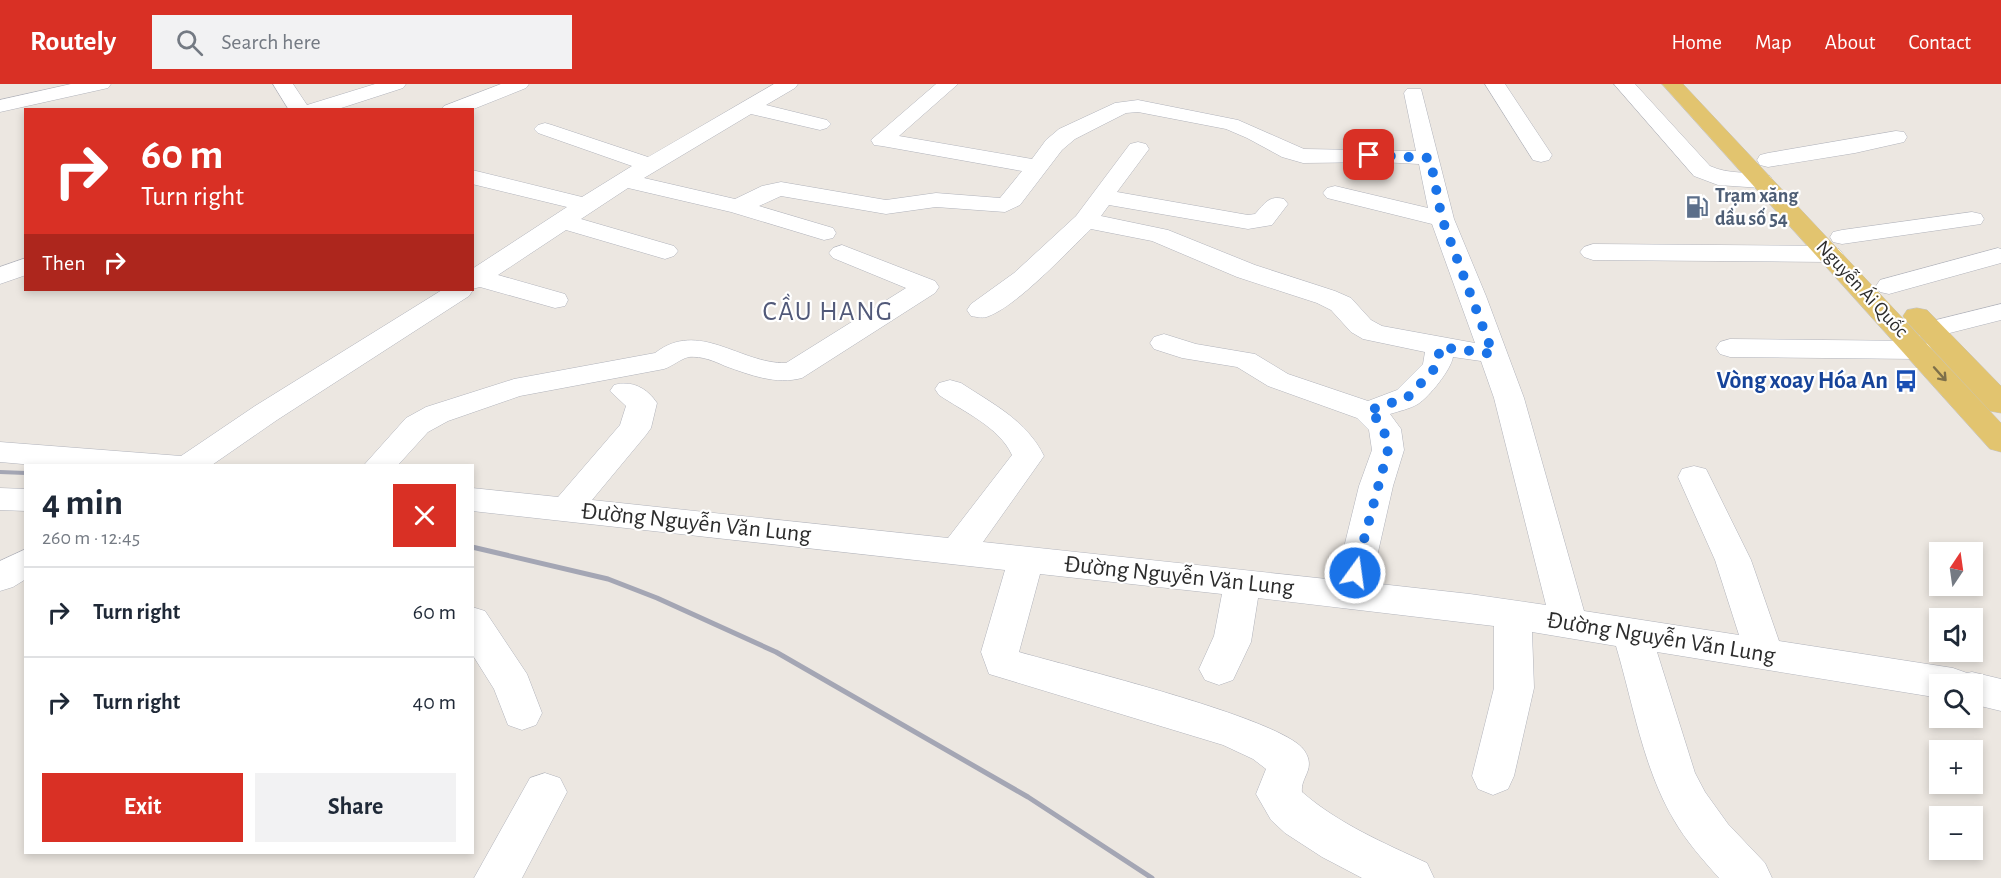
<!DOCTYPE html>
<meta charset="utf-8">
<style>
:root{--surface:#fff;--page:#f2f2f3;--text:#1f2937;--muted:#747a83;--line:#e0e1e3;--accent:#d93025}
body{margin:0;font-family:"Alegreya Sans",sans-serif;background:var(--page);color:var(--text);height:100vh;display:flex;flex-direction:column;font-size:22px;white-space:nowrap}
*{box-sizing:border-box;margin:0}
p{font-size:20px;color:var(--muted)}
.icon{flex:none;width:33px;height:33px;fill:none;stroke:currentColor;stroke-width:2;stroke-linecap:round;stroke-linejoin:round}
.map{position:relative;flex:1;overflow:hidden}
.drawer{position:absolute;left:24px;top:380px;width:450px;height:390px;display:flex;flex-direction:column;background:var(--surface);border-radius:0px;box-shadow:0 3px 9px #0003}
.drawer>*{flex:none}
.guide{position:absolute;left:24px;top:24px;width:450px;height:183px;border-radius:0px;box-shadow:0 3px 9px #0003;background:#d93025;color:#fff;overflow:hidden}
.needle{width:39px;rotate:13deg}
.tools{position:absolute;left:1929px;top:458px;display:grid;gap:12px}
.tools a{display:grid;place-items:center;width:54px;height:54px;border-radius:0px;background:var(--surface);box-shadow:0 3px 9px #0003;font-size:30px}
.pin{position:absolute;display:grid;place-items:center;width:51px;height:51px;color:#fff;margin:-26px;border-radius:12px;box-shadow:0 3px 9px #0006}
.me{position:absolute;width:66px;margin:-33px;rotate:14deg;stroke-linejoin:round;filter:drop-shadow(0 0 4px #0008)}
.turn{display:flex;align-items:center;gap:21px;height:126px;padding:0 18px;font-size:27px}
.turn .icon{width:78px;height:78px;stroke-width:2.5}
.turn b{display:block;font-size:42px;line-height:51px}
.then{display:flex;align-items:center;height:57px;padding:0 18px;background:#0003;gap:12px;font-size:22px}
.round{display:grid;place-items:center;flex:none;width:63px;height:63px;border-radius:0px;background:var(--page)}
.headline{display:flex;align-items:center;justify-content:space-between;height:102px;padding:0 18px}
h1{font-size:36px;font-weight:700;line-height:45px}
.cta{display:flex;gap:12px;margin-top:auto;padding:12px 18px}
.cta a{flex:1;height:69px;border-radius:0px;background:var(--accent);color:#fff;font-size:24px;font-weight:700;line-height:69px;text-align:center}
.cta a+a{background:var(--page);color:var(--text)}
ul{padding:0;list-style:none}
li{display:flex;align-items:center;gap:18px;height:90px;padding:0 18px;border-top:2px solid var(--line)}
li div{flex:1}
li b{display:block;font-size:22px}
li em{font-style:normal}
header{display:flex;align-items:center;gap:36px;box-sizing:border-box;height:84px;padding:0 30px;background:var(--accent);color:#fff}
header strong{font-size:28px}
nav{display:flex;gap:33px;margin-inline-start:auto;font-size:21px}
.search{width:420px;height:54px;background:var(--page);display:flex;align-items:center;gap:15px;box-sizing:border-box;padding:0 21px;border-radius:0px;color:var(--muted);font-size:22px}
.map>svg:first-child{display:block}
.lines{fill:none;stroke-linecap:round;stroke-linejoin:round}
.minor-casing{stroke:#b1b3bb;stroke-width:1}
.major-casing{stroke:#c4c4c4;stroke-width:1}
.minor{fill:#fff;fill-rule:evenodd}
.major{fill:#e2c46f;fill-rule:evenodd}
.rail-far1{stroke:#a4a6b4;stroke-width:4}
.rail{stroke:#a4a6b4;stroke-width:5}
.oneway{stroke:#7e704a}
.route{stroke:#1a73e8;stroke-width:10;stroke-dasharray:0 18}
.labels{text-anchor:middle;dominant-baseline:central;stroke-width:4.5;stroke-linejoin:round;paint-order:stroke}
.far-service-label{font-size:20px;font-weight:bold;fill:#4e5e75;stroke:#fff;text-anchor:start}
.far-street-label{font-size:20px;fill:#2c2c2c;stroke:#fff}
.transit-label{font-size:24px;font-weight:bold;fill:#164399;stroke:#fff;text-anchor:end}
.street-label{font-size:24px;fill:#2c2c2c;stroke:#fff}
.quarter-label{font-size:27px;letter-spacing:1.5px;fill:#515979;stroke:#fff}
</style>
<header>
<strong>Routely</strong>
<div class="search"><svg class="icon" aria-label="search" viewBox="0 0 24 24"><circle cx="10" cy="10" r="6"/><path d="M15 15l6 6"/></svg>Search here</div>
<nav><a>Home</a><a>Map</a><a>About</a><a>Contact</a></nav>
</header>
<div class="map">
<svg width="2001" height="794" viewBox="0 0 2001 794">
<rect width="100%" height="100%" fill="#ece7e1"/>
<g class="lines">
<!-- minor casing -->
<g class="minor-casing">
<g id="minor">
<polygon points="71,0 111,0 108,4 0,28 0,16"/>
<polygon points="273,0 293,0 307,21 375,0 406,0 403,4 335,26 289,26"/>
<polygon points="501,0 529,0 526,4 471,26 441,26 444,22"/>
<path d="M774,0H798L795,4L766,21L827,36L831,40L827,44L820,46L751,30L644,94L735,115L762,102L781,98L886,116L936,109L1000,114L1022,87L882,62L874,61L871,56L936,0H958L899,52L1032,75L1046,56L1059,45L1115,19L1138,16L1238,36L1304,65L1416,67L1404,9L1407,5H1421L1454,135L1486,212L1524,314L1584,527L1739,551L1715,476L1678,393L1682,385L1694,382L1706,385L1710,393L1751,476L1779,557L1953,584L1967,589L1972,588L2001,595V627L1972,620V600H1940V614L1657,568L1695,689L1705,708L1728,740L1765,779L1772,794H1719C1703,776 1686,757 1674,736C1643,684 1633,619 1616,562L1532,548L1534,604L1514,692L1508,705L1493,711L1478,705L1472,692L1494,604V542L1258,514L1251,558L1233,596L1219,601L1205,596L1199,585L1214,552L1222,510L1040,490L1019,568C1067,582 1282,634 1304,666C1317,685 1300,693 1302,708C1339,740 1384,759 1427,779L1434,794H1362L1322,773L1285,749L1271,736L1256,710L1266,685L1253,675L1223,661L989,590L981,568L1005,486L472,427V404L558,413L620,341L626,322L610,307L614,301C632,296 647,304 657,319L651,344L646,351L592,416L948,454L1012,371C999,343 964,328 939,311L935,305L939,299L950,296L961,299C993,320 1026,336 1044,372L983,458L1336,496L1359,402L1372,366L1369,346L1357,334L1268,302L1237,283L1182,274L1154,265L1150,259L1154,253L1164,250L1196,260L1255,270L1288,290L1368,317L1397,306L1423,280L1425,268L1363,255L1351,248L1331,226L1317,219L1237,193L1152,157L1091,145C1068,167 1018,221 989,232C983,235 978,233 971,232L967,226L971,220L1014,189L1076,132L1130,60L1138,58L1146,60L1149,65L1117,108L1248,131L1255,130C1265,119 1269,111 1284,115L1288,120L1272,141L1248,145L1109,121L1101,132L1168,146L1255,181L1335,207L1351,214L1371,236L1382,242L1475,259L1432,140L1327,114L1323,109L1327,104L1335,102L1428,124L1419,80L1381,78L1303,79L1282,73L1247,54L1226,45L1138,28L1126,29L1075,55L1062,66L1020,121L1005,128L936,123L886,130L781,112L759,122L833,144L836,149L833,154L824,156L731,128L628,104L581,135L674,162L678,167L674,172L665,175L566,146L498,191L565,210L568,216L565,222L555,224L480,203L472,205V185L567,123L472,100V86L582,113L632,82L538,49L534,45L538,41L545,39L552,41L648,73ZM1453,273L1481,277L1494,314L1546,521L1470,510L1371,499L1393,402L1404,366L1401,345L1390,330C1399,327 1410,325 1418,320C1429,313 1451,286 1453,273Z"/>
<polygon points="1485,0 1505,0 1552,71 1549,76 1541,78 1533,76"/>
<path d="M1614,0H1635L1710,82C1729,91 1750,87 1770,92L1773,97L1770,102L1762,104L1718,101L1694,92Z"/>
<polygon points="1896,47 1904,48 1907,53 1904,58 1855,69 1768,83 1760,81 1757,76 1760,71 1768,69"/>
<polygon points="1972,128 1981,130 1984,135 1981,140 1842,160 1833,158 1830,153 1833,148 1842,146"/>
<polygon points="1593,160 1830,162 1839,165 1843,170 1839,175 1830,178 1593,176 1584,173 1580,168 1584,163"/>
<path d="M842,161L935,197L939,203L935,209L802,294C776,301 750,291 725,282C714,277 702,272 689,273C680,275 673,282 664,285L520,312L448,337L428,348L398,381H364L406,334L426,323L514,295L655,269C699,235 740,280 786,279L906,204L833,174L829,169L833,164Z"/>
<polygon points="1998,164 2001,165 2001,179 1889,210 1880,208 1876,202 1880,196"/>
<polygon points="26,174 26,191 0,200 0,183"/>
<polygon points="472,205 473,206 469,212 277,336 212,381 34,381 0,378 0,358 181,372 255,322 442,206"/>
<polygon points="2001,220 2001,236 1930,254 1920,252 1916,246 1920,240"/>
<polygon points="1730,255 1918,257 1928,260 1932,266 1928,272 1918,275 1730,273 1720,270 1716,264 1720,258"/>
<polygon points="0,404 26,405 26,427 0,426"/>
<polygon points="26,465 26,495 13,503 0,507 0,477"/>
<polygon points="472,523 485,527 527,590 542,629 536,641 522,646 508,641 494,605 472,570"/>
<polygon points="545,689 560,694 567,708 522,794 474,794 530,694"/>
</g>
</g>
<!-- major casing -->
<g class="major-casing">
<g id="major">
<polygon points="1662,0 1683,0 2001,339 2001,368 1990,365"/>
<polygon points="1917,224 1927,226 2001,302 2001,329 1990,327 1907,238 1903,232 1907,226"/>
</g>
</g>
<!-- minor -->
<use href="#minor" class="minor"/>
<!-- major -->
<use href="#major" class="major"/>
<!-- rail-far1 -->
<polyline class="rail-far1" points="0,388 26,389"/>
<!-- rail -->
<polyline class="rail" points="472,463 608,495 657,514 776,568 1028,713 1152,794"/>
</g>
<!-- one-way arrows -->
<defs><path id="oneway-shaft" d="M-6 0H5M1.5-3L5.5 0L1.5 3" fill="none" stroke-width="1.6" stroke-linecap="round" stroke-linejoin="round" transform="scale(1.5)"/></defs>
<use class="oneway" href="#oneway-shaft" transform="translate(1940 290) rotate(48)"/>
<g class="lines">
<!-- route -->
<path class="route" d="M1355,489L1388,366C1385,348 1383,338 1368,327L1408,313L1437,282L1440,263L1493,270L1442,135L1430,74L1369,71"/>
</g>
<!-- icons -->
<defs>
<g id="fuel-bare" transform="scale(1.8)"><path d="M-5.5-6h7V0h2V4h1.3V-2.5L3-4.5l.8-.8L6-3V5H2.5V1h-1V6h-7ZM-4.2-4.7v3.2H.2V-4.7Z" fill="#5c6f8a" stroke="#fff" stroke-width="2.5" paint-order="stroke"/></g>
<g id="bus-bare" transform="scale(1.8)"><path d="M-5-6H5V4H4V6H2V4H-2V6H-4V4H-5ZM-3.5-4V0h7V-4ZM-3.5 1.2v1.5H-2V1.2ZM2 1.2v1.5H3.5V1.2Z" fill="#1a4fb4" stroke="#fff" stroke-width="2.5" paint-order="stroke"/></g>
</defs>
<g fill-rule="evenodd">
<use href="#fuel-bare" x="1697" y="123"/>
<use href="#bus-bare" x="1906" y="297"/>
</g>
<g class="labels">
<!-- far-service labels -->
<g class="far-service-label">
<text x="1715" y="112">Trạm xăng<tspan x="1715" dy="23">dầu số 54</tspan></text>
</g>
<!-- far-street labels -->
<g class="far-street-label">
<text transform="translate(1862 205) rotate(47)">Nguyễn Ái Quốc</text>
</g>
<!-- transit labels -->
<g class="transit-label">
<text x="1888" y="297">Vòng xoay Hóa An</text>
</g>
<!-- street labels -->
<g class="street-label">
<text transform="translate(696 439) rotate(6)">Đường Nguyễn Văn Lung</text>
<text transform="translate(1179 492) rotate(6)">Đường Nguyễn Văn Lung</text>
<text transform="translate(1661 554) rotate(9)">Đường Nguyễn Văn Lung</text>
</g>
<!-- quarter labels -->
<g class="quarter-label">
<text x="828" y="227">CẦU HANG</text>
</g>
</g>
</svg>
<div class="tools">
<a><svg class="needle" viewBox="-14 -14 28 28"><path d="M0-13l5 13h-10z" fill="#e53935"/><path d="M0 13l5-13h-10z" fill="#747a83"/></svg></a>
<a><svg class="icon" aria-label="sound" viewBox="0 0 24 24"><path d="M4 9h4l5-4v14l-5-4H4zM17 9q2 3 0 6"/></svg></a>
<a><svg class="icon" aria-label="search" viewBox="0 0 24 24"><circle cx="10" cy="10" r="6"/><path d="M15 15l6 6"/></svg></a>
<a>+</a>
<a>−</a>
</div>
<div class="pin" style="left:1369px;top:71px;background:#d93025"><svg class="icon" aria-label="arrive" viewBox="0 0 24 24"><path d="M6 21V4h12l-3 4 3 4H6"/></svg></div>
<svg class="me" style="left:1355px;top:489px" viewBox="-20 -20 40 40"><circle r="17" fill="#1a73e8" stroke="#fff" stroke-width="3"/><path d="M0-11L8 9 0 5-8 9z" fill="#fff"/></svg>
<div class="guide">
<div class="turn"><svg class="icon" aria-label="right" viewBox="0 0 24 24"><path d="M7 20v-9h11M14 6l5 5-5 5"/></svg><div><b>60 m</b>Turn right</div></div>
<div class="then">Then<svg class="icon" aria-label="right" viewBox="0 0 24 24"><path d="M7 20v-9h11M14 6l5 5-5 5"/></svg></div>
</div>
<section class="drawer">
<div class="headline"><div><h1>4 min</h1><p>260 m · 12:45</p></div><a class="round" style="background:#d93025;color:#fff"><svg class="icon" aria-label="close" viewBox="0 0 24 24"><path d="M6 6l12 12M18 6L6 18"/></svg></a></div>
<ul>
<li><svg class="icon" aria-label="right" viewBox="0 0 24 24"><path d="M7 20v-9h11M14 6l5 5-5 5"/></svg><div><b>Turn right</b></div><em>60 m</em></li>
<li><svg class="icon" aria-label="right" viewBox="0 0 24 24"><path d="M7 20v-9h11M14 6l5 5-5 5"/></svg><div><b>Turn right</b></div><em>40 m</em></li>
</ul>
<div class="cta"><a>Exit</a><a>Share</a></div>
</section>
</div>
